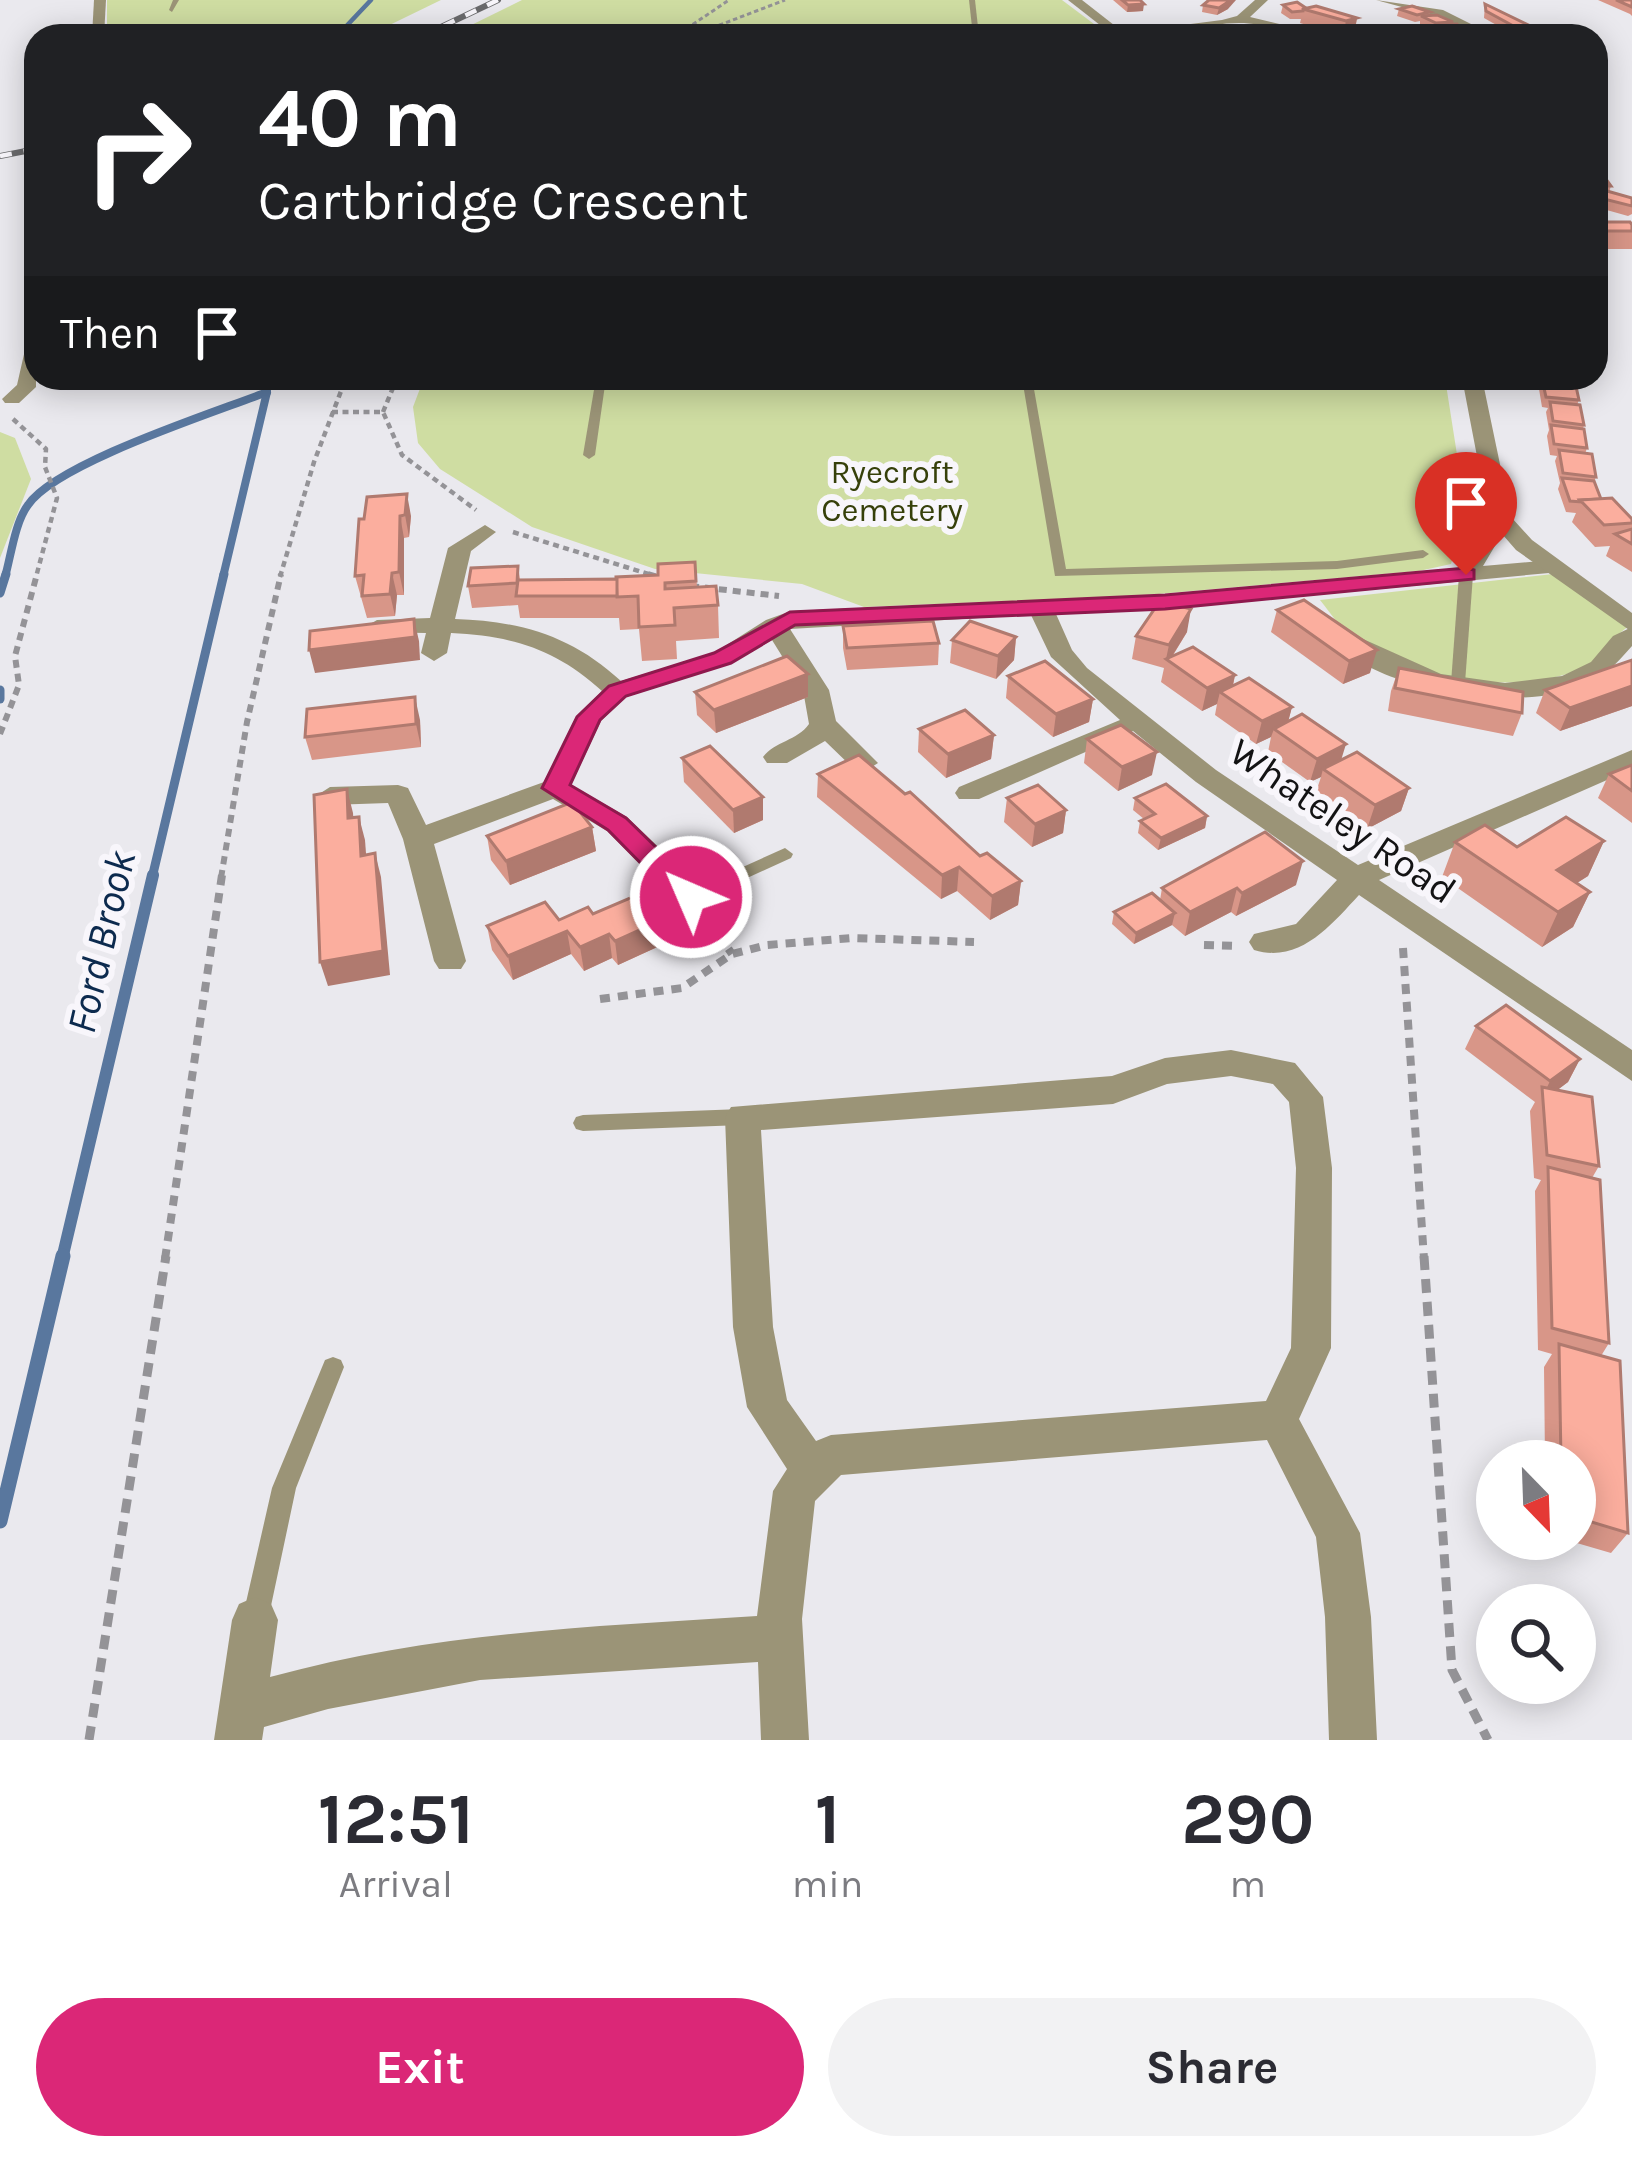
<!DOCTYPE html>
<style>
:root{--surface:#fff;--page:#f2f2f3;--text:#2b2b33;--muted:#7c7c81;--accent:#db2777}
body{margin:0;font-family:Karla,sans-serif;background:var(--page);color:var(--text);height:100vh;display:flex;flex-direction:column;font-size:45px;white-space:nowrap}
*{box-sizing:border-box;margin:0}
p{font-size:39px;color:var(--muted)}
.icon{flex:none;width:66px;height:66px;fill:none;stroke:currentColor;stroke-width:2;stroke-linecap:round;stroke-linejoin:round}
.map{position:relative;height:1740px;overflow:hidden}
.drawer{display:flex;flex-direction:column;background:var(--surface);flex:1}
.drawer>*{flex:none}
.guide{position:absolute;left:24px;top:24px;width:1584px;height:366px;border-radius:36px;box-shadow:0 6px 30px #0003;background:#202124;color:#fff;overflow:hidden}
.needle{width:78px;rotate:157deg}
.tools{position:absolute;left:1476px;top:1440px;display:grid;gap:24px}
.tools a{display:grid;place-items:center;width:120px;height:120px;border-radius:50%;background:var(--surface);box-shadow:0 6px 30px #0003;font-size:60px}
.pin{position:absolute;display:grid;place-items:center;width:102px;height:102px;color:#fff;margin:-123px -51px;border-radius:50% 50% 50% 0;rotate:-45deg;box-shadow:0 0 12px #0007}
.pin .icon{rotate:45deg}
.me{position:absolute;width:132px;margin:-66px;rotate:315deg;stroke-linejoin:round;filter:drop-shadow(0 0 9px #0008)}
.turn{display:flex;align-items:center;gap:42px;height:252px;padding:0 36px;font-size:54px}
.turn .icon{width:156px;height:156px;stroke-width:2.5}
.turn b{display:block;font-size:84px;line-height:102px}
.then{display:flex;align-items:center;height:114px;padding:0 36px;background:#0003;gap:24px;font-size:45px}
.eta{display:flex;justify-content:space-evenly;align-items:center;height:204px;text-align:center}
.eta b{font-size:72px;font-weight:700;line-height:84px}
.primary-button{display:flex;gap:24px;margin-top:auto;padding:24px 36px}
.primary-button a{flex:1;height:138px;border-radius:72px;background:var(--accent);color:#fff;font-size:48px;font-weight:700;line-height:138px;text-align:center}
.primary-button a+a{background:var(--page);color:var(--text)}
.map>svg:first-child{display:block}
.green{fill:#cfdda2}
.lines{fill:none;stroke-linecap:round;stroke-linejoin:round}
.stream-far4{stroke:#59779e;stroke-width:4.5}
.stream-far3{stroke:#59779e;stroke-width:8}
.stream-far2{stroke:#59779e;stroke-width:9}
.stream-far1{stroke:#59779e;stroke-width:12}
.stream{stroke:#59779e;stroke-width:15}
.path-far4{stroke:#949397;stroke-width:3;stroke-dasharray:4.5 3;stroke-linecap:butt}
.path-far3{stroke:#949397;stroke-width:4.5;stroke-dasharray:6 4.5;stroke-linecap:butt}
.path-far2{stroke:#949397;stroke-width:6;stroke-dasharray:8 6;stroke-linecap:butt}
.path-far1{stroke:#949397;stroke-width:8;stroke-dasharray:10 8;stroke-linecap:butt}
.path{stroke:#949397;stroke-width:9;stroke-dasharray:14 9;stroke-linecap:butt}
.service{fill:#9b9477;fill-rule:evenodd}
.minor{fill:#9b9477;fill-rule:evenodd}
.tertiary{fill:#9b9477;fill-rule:evenodd}
.rail-casing{stroke:#6a6a6c;stroke-width:6}
.rail{stroke:#f8f6fb;stroke-width:4.5;stroke-dasharray:12;stroke-linecap:butt}
.wall{fill:#d89688}
.shaded-wall{fill:#b07a6f}
.building{fill:#fbae9e;stroke:#b07a6f;stroke-width:3}
.route{fill:#db2777;stroke:#8e194d;stroke-width:3}
.labels{text-anchor:middle;dominant-baseline:central;stroke-width:12;stroke-linejoin:round;paint-order:stroke}
.far-park-label{font-size:33px;fill:#36400a;stroke:#f8f6fb}
.street-label{font-size:39px;fill:#131314;stroke:#f8f6fb}
.water-label{font-size:42px;font-style:italic;fill:#0c2a4e;stroke:#f8f6fb}
</style>
<div class="map">
<svg width="1632" height="1740" viewBox="0 0 1632 1740">
<rect width="100%" height="100%" fill="#eae9ee"/>
<!-- green -->
<g class="green">
<polygon points="107,0 441,0 367,36 230,36 229,30 107,36"/>
<polygon points="522,0 1062,0 1110,36 449,36"/>
<polygon points="424,378 1445,378 1466,512 1451,564 1419,571 1135,596 864,607 802,584 655,569 532,527 440,469 418,443 413,407"/>
<polygon points="0,432 15,438 31,479 0,558"/>
<path d="M1553,574L1628,627C1611,637 1604,656 1588,665C1525,699 1415,679 1357,641C1342,632 1331,613 1320,600Z"/>
</g>
<g class="lines">
<!-- stream-far4 -->
<polyline class="stream-far4" points="337,36 371,0"/>
<!-- stream-far3 -->
<g class="stream-far3">
<path d="M5,577C11,556 15,522 28,505C56,463 216,412 267,392"/>
<polyline points="223,577 267,392 266,378"/>
</g>
<!-- stream-far2 -->
<g class="stream-far2">
<polyline points="0,593 6,574"/>
<polyline points="0,690 0,699"/>
<polyline points="152,878 224,574"/>
</g>
<!-- stream-far1 -->
<polyline class="stream-far1" points="62,1259 153,875"/>
<!-- stream -->
<polyline class="stream" points="0,1521 63,1256"/>
<!-- path-far4 -->
<g class="path-far4">
<polyline points="657,36 692,25 729,0"/>
<polyline points="691,36 785,0"/>
</g>
<!-- path-far3 -->
<g class="path-far3">
<polyline points="332,412 383,412 402,455 476,510"/>
<polyline points="383,412 397,378"/>
<polyline points="13,419 46,449 45,467 57,498 36,577"/>
<polyline points="513,532 658,577"/>
<polyline points="280,577 314,462 346,378"/>
</g>
<!-- path-far2 -->
<g class="path-far2">
<polyline points="648,574 661,578"/>
<polyline points="691,586 779,596"/>
<polyline points="0,734 19,685 15,656 37,574"/>
<polyline points="221,878 247,722 281,574"/>
</g>
<!-- path-far1 -->
<g class="path-far1">
<polyline points="708,919 732,954"/>
<polyline points="1204,945 1238,946"/>
<polyline points="1403,948 1424,1259"/>
<polyline points="600,999 682,988 732,954 767,945 853,938 974,942"/>
<polyline points="165,1259 222,875"/>
</g>
<!-- path -->
<g class="path">
<polyline points="1424,1256 1452,1670 1488,1740"/>
<polyline points="89,1740 166,1256"/>
</g>
<!-- service -->
<g class="service">
<polygon points="173,0 179,0 172,12 169,10"/>
<polygon points="969,0 975,0 979,36 973,36"/>
<polygon points="596,378 606,378 595,455 589,459 583,455"/>
<polygon points="1022,378 1032,378 1066,569 1337,561 1423,550 1429,554 1423,558 1337,569 1055,576"/>
<polygon points="1466,571 1473,575 1465,683 1458,687 1451,683 1459,575"/>
<polygon points="785,848 793,854 791,858 697,901 685,901 683,897 685,893"/>
<polygon points="742,1109 749,1112 752,1117 749,1122 742,1125 583,1131 576,1129 573,1123 576,1117 583,1115"/>
<polygon points="333,1357 341,1360 344,1367 296,1488 268,1620 264,1629 255,1633 246,1629 242,1620 272,1488 325,1360"/>
</g>
<!-- minor -->
<g class="minor">
<polygon points="94,0 106,0 104,36 92,36"/>
<path d="M1255,0H1268L1250,17L1329,36C1300,36 1273,25 1244,23C1202,21 1155,44 1113,34L1222,20L1237,16Z"/>
<polygon points="1376,0 1443,10 1495,36 1479,36 1435,16"/>
<polygon points="36,335 36,387 19,403 5,403 2,399 17,385 27,341"/>
<path d="M1500,512L1511,519L1483,566L1552,560L1560,562V572L1165,609L1056,614L1072,650L1087,668L1216,770L1358,865L1632,750V769L1379,880L1632,1050V1081L1359,895C1331,925 1300,964 1254,950L1249,942L1254,934L1296,924L1337,880L1196,782L1133,731L979,799H959L955,793L959,787L1120,720L1051,657L1031,615L790,629L829,690L836,721L878,763L864,772L854,769L825,741L787,763H767L763,757C775,741 797,741 809,724L803,690L772,640L732,663L626,697L601,721L571,785L627,817L702,889L706,897L702,905H680L607,831L553,799L434,844L466,961L461,969H439L434,961L403,839L388,803L330,805L316,796L330,787L398,785L408,788L426,825L544,782L576,717L602,691C556,649 513,636 451,633L447,653L434,661L421,653L426,633L368,632L365,627L377,620L430,618L448,548L485,525L496,532L471,551L455,619C521,621 572,636 621,681L714,653L766,620L791,611L1165,595L1458,568L1492,514Z"/>
<path d="M1632,627V646C1616,664 1604,678 1581,687C1516,712 1379,692 1330,639L1334,634H1352L1441,674L1505,683L1562,676L1591,662L1613,636Z"/>
<path d="M1231,1050L1295,1063L1323,1097L1332,1168L1331,1348L1299,1419L1360,1533L1371,1617L1377,1740H1329L1325,1617L1316,1537L1267,1440L841,1475L815,1501L802,1619L809,1740H761L758,1662L480,1680L328,1709L264,1727L262,1740H214L232,1620L239,1604L255,1597L271,1604L278,1620L270,1677C434,1632 588,1627 757,1616L773,1491L787,1469L747,1407L733,1327L725,1117L731,1107L1112,1076L1165,1058ZM1231,1076L1273,1084L1289,1102L1296,1168L1291,1348L1266,1401L831,1435L816,1441L787,1400L773,1327L761,1130L1113,1104L1167,1084Z"/>
</g>
<!-- tertiary -->
<g class="tertiary">
<polygon points="1068,0 1082,0 1128,36 1114,36"/>
<polygon points="1462,378 1482,378 1511,517 1532,540 1632,613 1632,632 1516,550 1489,519"/>
</g>
<!-- rail casing -->
<g class="rail-casing">
<g id="rail">
<polyline points="422,36 498,0"/>
<polyline points="0,156 36,149"/>
</g>
</g>
<!-- rail -->
<use href="#rail" class="rail"/>
</g>
<!-- wall -->
<g class="wall">
<polygon points="1113,0 1140,0 1143,11 1127,12"/>
<polygon points="1598,0 1632,0 1632,16 1630,14"/>
<polygon points="1485,4 1545,33 1544,36 1516,36 1484,18"/>
<polygon points="1203,5 1228,9 1217,15 1202,12"/>
<polygon points="1283,5 1357,18 1355,30 1390,36 1343,36 1300,23 1301,19 1290,19 1281,13"/>
<polygon points="1399,9 1430,12 1429,16 1453,22 1452,24 1463,34 1473,36 1442,36 1439,30 1434,30 1420,24 1420,21 1415,22 1397,16"/>
<polygon points="1596,161 1603,173 1602,175 1611,186 1609,192 1632,198 1632,214 1628,216 1596,207 1596,197 1600,195 1596,195"/>
<polygon points="1596,222 1632,225 1632,249 1596,249"/>
<polygon points="1540,378 1574,378 1573,382 1579,400 1577,405 1584,425 1583,429 1587,448 1585,454 1596,477 1594,482 1601,499 1632,519 1632,572 1606,556 1610,546 1595,547 1572,522 1576,513 1566,512 1558,489 1560,483 1555,461 1557,456 1550,455 1547,436 1549,430 1546,412 1548,408 1542,407 1539,389"/>
<polygon points="411,516 409,537 404,538 404,595 397,595 395,616 367,618 355,576 359,519"/>
<polygon points="695,562 697,587 718,605 719,638 676,641 677,659 642,661 639,629 620,630 619,618 520,618 518,605 472,608 468,586 518,566 520,579 616,579 658,575"/>
<polygon points="1277,610 1370,673 1343,684 1271,632"/>
<polygon points="843,626 939,643 938,665 847,670 843,648"/>
<polygon points="1187,632 1172,657 1235,675 1233,686 1292,707 1288,721 1342,760 1409,788 1401,811 1367,829 1316,792 1321,777 1310,782 1268,752 1271,737 1256,744 1215,715 1217,704 1202,711 1161,682 1164,668 1132,659 1136,636"/>
<polygon points="1016,637 1014,660 996,679 950,663 952,640"/>
<polygon points="1632,660 1632,706 1560,731 1536,713 1545,690"/>
<polygon points="1399,668 1522,713 1513,736 1388,711 1391,691"/>
<polygon points="808,674 808,697 716,733 697,715 695,692"/>
<polygon points="1008,676 1093,699 1089,722 1053,737 1006,698"/>
<polygon points="420,720 421,747 312,760 305,737"/>
<polygon points="919,729 994,735 991,759 946,778 918,752"/>
<polygon points="1087,739 1152,775 1118,791 1084,763"/>
<polygon points="682,758 763,820 734,833 684,782"/>
<polygon points="1632,765 1632,823 1598,798 1609,774"/>
<polygon points="818,774 980,856 1021,881 1018,905 990,920 957,891 941,899 817,797"/>
<polygon points="1007,798 1066,810 1063,833 1032,847 1004,822"/>
<polygon points="1135,798 1207,816 1205,828 1158,850 1138,833 1140,821 1144,819 1133,810"/>
<polygon points="592,827 596,851 510,885 491,860 487,836"/>
<polygon points="1604,841 1588,876 1577,883 1590,892 1573,927 1542,947 1442,877 1455,842 1517,847"/>
<polygon points="1296,885 1236,916 1231,912 1185,936 1172,925 1134,944 1112,924 1114,912 1160,900 1162,888"/>
<polygon points="593,914 701,927 618,965 612,958 584,971 571,954 513,980 492,950 487,926 559,920"/>
<polygon points="1476,1026 1580,1059 1568,1082 1557,1090 1599,1166 1592,1178 1609,1343 1601,1356 1628,1533 1611,1553 1563,1539 1575,1539 1575,1461 1545,1461 1544,1367 1552,1354 1538,1350 1535,1191 1541,1180 1534,1178 1530,1111 1535,1102 1465,1049"/>
</g>
<!-- shaded-wall -->
<g class="shaded-wall">
<polygon points="1231,0 1236,0 1228,9 1217,15 1219,8"/>
<polygon points="1144,4 1143,11 1127,12 1128,5"/>
<polygon points="1357,18 1354,33 1349,30 1348,35 1343,36 1346,21"/>
<polygon points="407,494 411,516 409,537 405,515"/>
<polygon points="400,516 404,538 404,595 399,572"/>
<polygon points="392,573 397,595 395,616 390,594"/>
<polygon points="1191,609 1187,632 1169,661 1166,659 1169,645"/>
<polygon points="414,619 419,641 420,660 315,673 309,650"/>
<polygon points="1016,637 1014,660 996,679 998,656"/>
<polygon points="1377,650 1370,673 1343,684 1349,661"/>
<polygon points="808,674 808,697 716,733 714,710"/>
<polygon points="1235,675 1230,698 1220,692 1217,704 1202,711 1207,688"/>
<polygon points="1632,686 1632,706 1560,731 1570,708"/>
<polygon points="415,697 420,720 421,747 416,724"/>
<polygon points="1093,699 1089,722 1053,737 1056,714"/>
<polygon points="1292,707 1286,730 1274,729 1271,737 1256,744 1262,721"/>
<polygon points="994,735 991,759 946,778 948,754"/>
<polygon points="1346,744 1339,767 1323,769 1321,777 1310,782 1317,759"/>
<polygon points="1157,752 1152,775 1118,791 1122,767"/>
<polygon points="1409,788 1401,811 1367,829 1375,805"/>
<polygon points="347,789 353,813 355,842 348,818"/>
<polygon points="763,797 763,820 734,833 733,810"/>
<polygon points="1066,810 1063,833 1032,847 1035,824"/>
<polygon points="1207,816 1205,828 1158,850 1161,838"/>
<polygon points="359,817 365,840 368,880 361,856"/>
<polygon points="592,827 596,851 510,885 506,861"/>
<polygon points="1604,841 1588,876 1545,903 1557,870"/>
<polygon points="375,853 381,877 390,975 328,986 320,962"/>
<polygon points="1303,861 1296,885 1236,916 1242,893"/>
<polygon points="959,867 957,891 941,899 942,875"/>
<polygon points="1021,881 1018,905 990,920 992,896"/>
<polygon points="1237,888 1231,912 1185,936 1190,912"/>
<polygon points="1590,892 1573,927 1542,947 1558,912"/>
<polygon points="699,903 701,927 618,965 615,941"/>
<polygon points="1175,913 1172,925 1134,944 1136,933"/>
<polygon points="567,931 571,954 513,980 508,956"/>
<polygon points="609,934 612,958 584,971 580,947"/>
<polygon points="1580,1059 1568,1082 1543,1101 1543,1096 1550,1081"/>
</g>
<!-- building -->
<g class="building">
<polygon points="1122,0 1140,0 1144,4 1128,5"/>
<polygon points="1209,0 1231,0 1219,8 1203,5"/>
<polygon points="1616,0 1632,0 1632,7"/>
<polygon points="1297,2 1306,8 1303,9 1303,11 1292,12 1283,5"/>
<polygon points="1485,4 1545,33 1528,34 1486,11"/>
<polygon points="1316,6 1357,18 1346,21 1303,9"/>
<polygon points="1412,6 1430,12 1417,15 1399,9"/>
<polygon points="1437,15 1453,22 1436,23 1421,16"/>
<polygon points="1441,24 1457,24 1463,34 1473,36 1450,36"/>
<polygon points="1301,29 1315,35 1298,34 1299,36 1287,30"/>
<polygon points="1365,29 1371,33 1367,33 1366,36 1357,36 1349,30"/>
<polygon points="1191,31 1210,33 1207,36 1186,36"/>
<polygon points="1385,32 1390,36 1371,36 1367,33"/>
<polygon points="1596,175 1603,175 1611,186 1596,186"/>
<polygon points="1607,191 1632,198 1632,206 1596,197"/>
<polygon points="1596,222 1630,222 1632,225 1632,231 1596,231"/>
<polygon points="1542,379 1575,382 1579,400 1546,397"/>
<polygon points="1550,402 1580,405 1584,425 1553,421"/>
<polygon points="1551,425 1584,429 1587,448 1554,444"/>
<polygon points="1559,450 1592,454 1596,477 1563,473"/>
<polygon points="1562,478 1594,481 1601,499 1580,500 1582,502 1570,501"/>
<polygon points="407,494 405,515 400,516 399,572 392,573 390,594 362,596 364,575 355,576 359,519 364,519 367,497"/>
<polygon points="1612,498 1632,519 1632,523 1604,525 1580,500"/>
<polygon points="1632,529 1632,544 1615,534"/>
<polygon points="695,562 696,581 665,583 665,589 716,586 718,605 674,608 675,625 639,627 638,596 617,597 616,577 658,575 658,564"/>
<polygon points="518,566 517,583 468,586 471,568"/>
<polygon points="617,579 617,596 516,596 518,580"/>
<polygon points="1304,600 1377,650 1349,661 1277,610"/>
<polygon points="1160,601 1191,609 1169,645 1136,636"/>
<polygon points="414,619 415,637 309,650 310,631"/>
<polygon points="933,621 939,643 847,648 843,626"/>
<polygon points="970,621 1016,637 998,656 952,640"/>
<polygon points="1193,647 1235,675 1207,688 1166,659"/>
<polygon points="787,656 808,674 714,710 695,692"/>
<polygon points="1632,660 1632,686 1570,708 1545,690"/>
<polygon points="1045,661 1093,699 1056,714 1008,676"/>
<polygon points="1399,668 1523,692 1522,713 1395,688"/>
<polygon points="1249,678 1292,707 1262,721 1220,692"/>
<polygon points="415,697 416,724 305,737 307,709"/>
<polygon points="965,710 994,735 948,754 919,729"/>
<polygon points="1302,714 1346,744 1317,759 1274,729"/>
<polygon points="1121,725 1157,752 1122,767 1087,739"/>
<polygon points="710,746 763,797 733,810 682,758"/>
<polygon points="1357,752 1409,788 1375,805 1323,769"/>
<polygon points="859,755 905,794 910,792 980,856 987,853 1021,881 992,896 959,867 942,875 818,774"/>
<polygon points="1632,765 1632,791 1609,774"/>
<polygon points="1166,784 1207,816 1161,838 1140,821 1155,814 1135,798"/>
<polygon points="1038,785 1066,810 1035,824 1007,798"/>
<polygon points="347,789 348,818 359,817 361,856 375,853 383,951 320,962 314,795"/>
<polygon points="572,802 592,827 506,861 487,836"/>
<polygon points="1566,817 1604,841 1557,870 1590,892 1558,912 1455,842 1485,825 1517,847"/>
<polygon points="1265,832 1303,861 1242,893 1237,888 1190,912 1162,888"/>
<polygon points="677,878 699,903 615,941 609,934 580,947 567,931 508,956 487,926 545,902 559,920 588,907 593,914"/>
<polygon points="1152,893 1175,913 1136,933 1114,912"/>
<polygon points="1506,1005 1580,1059 1550,1081 1476,1026"/>
<polygon points="1542,1087 1592,1097 1599,1166 1547,1155"/>
<polygon points="1548,1167 1600,1180 1609,1343 1552,1328"/>
<polygon points="1559,1344 1620,1361 1628,1533 1575,1517 1575,1461 1561,1461"/>
</g>
<!-- route -->
<polygon class="route" points="1466,568 1474,570 1474,579 1165,609 795,625 731,663 626,696 600,720 570,785 626,818 700,890 705,897 691,907 681,904 608,830 542,788 577,717 609,686 714,653 790,612 1165,595"/>
<g class="labels">
<!-- far-park labels -->
<g class="far-park-label">
<text x="892" y="472">Ryecroft<tspan x="892" dy="38">Cemetery</tspan></text>
</g>
<!-- street labels -->
<g class="street-label">
<text transform="translate(1343 821) rotate(34)">Whateley Road</text>
</g>
<!-- water labels -->
<g class="water-label">
<text transform="translate(101 942) rotate(-77)">Ford Brook</text>
</g>
</g>
</svg>
<div class="tools">
<a><svg class="needle" viewBox="-14 -14 28 28"><path d="M0-13l5 13h-10z" fill="#e53935"/><path d="M0 13l5-13h-10z" fill="#7c7c81"/></svg></a>
<a><svg class="icon" aria-label="search" viewBox="0 0 24 24"><circle cx="10" cy="10" r="6"/><path d="M15 15l6 6"/></svg></a>
</div>
<div class="pin" style="left:1466px;top:575px;background:#d93025"><svg class="icon" aria-label="arrive" viewBox="0 0 24 24"><path d="M6 21V4h12l-3 4 3 4H6"/></svg></div>
<svg class="me" style="left:691px;top:897px" viewBox="-20 -20 40 40"><circle r="17" fill="#db2777" stroke="#fff" stroke-width="3"/><path d="M0-11L8 9 0 5-8 9z" fill="#fff"/></svg>
<div class="guide">
<div class="turn"><svg class="icon" aria-label="right" viewBox="0 0 24 24"><path d="M7 20v-9h11M14 6l5 5-5 5"/></svg><div><b>40 m</b>Cartbridge Crescent</div></div>
<div class="then">Then<svg class="icon" aria-label="arrive" viewBox="0 0 24 24"><path d="M6 21V4h12l-3 4 3 4H6"/></svg></div>
</div>
</div>
<section class="drawer">
<div class="eta">
<div><b>12:51</b><p>Arrival</p></div>
<div><b>1</b><p>min</p></div>
<div><b>290</b><p>m</p></div>
</div>
<div class="primary-button"><a>Exit</a><a>Share</a></div>
</section>
